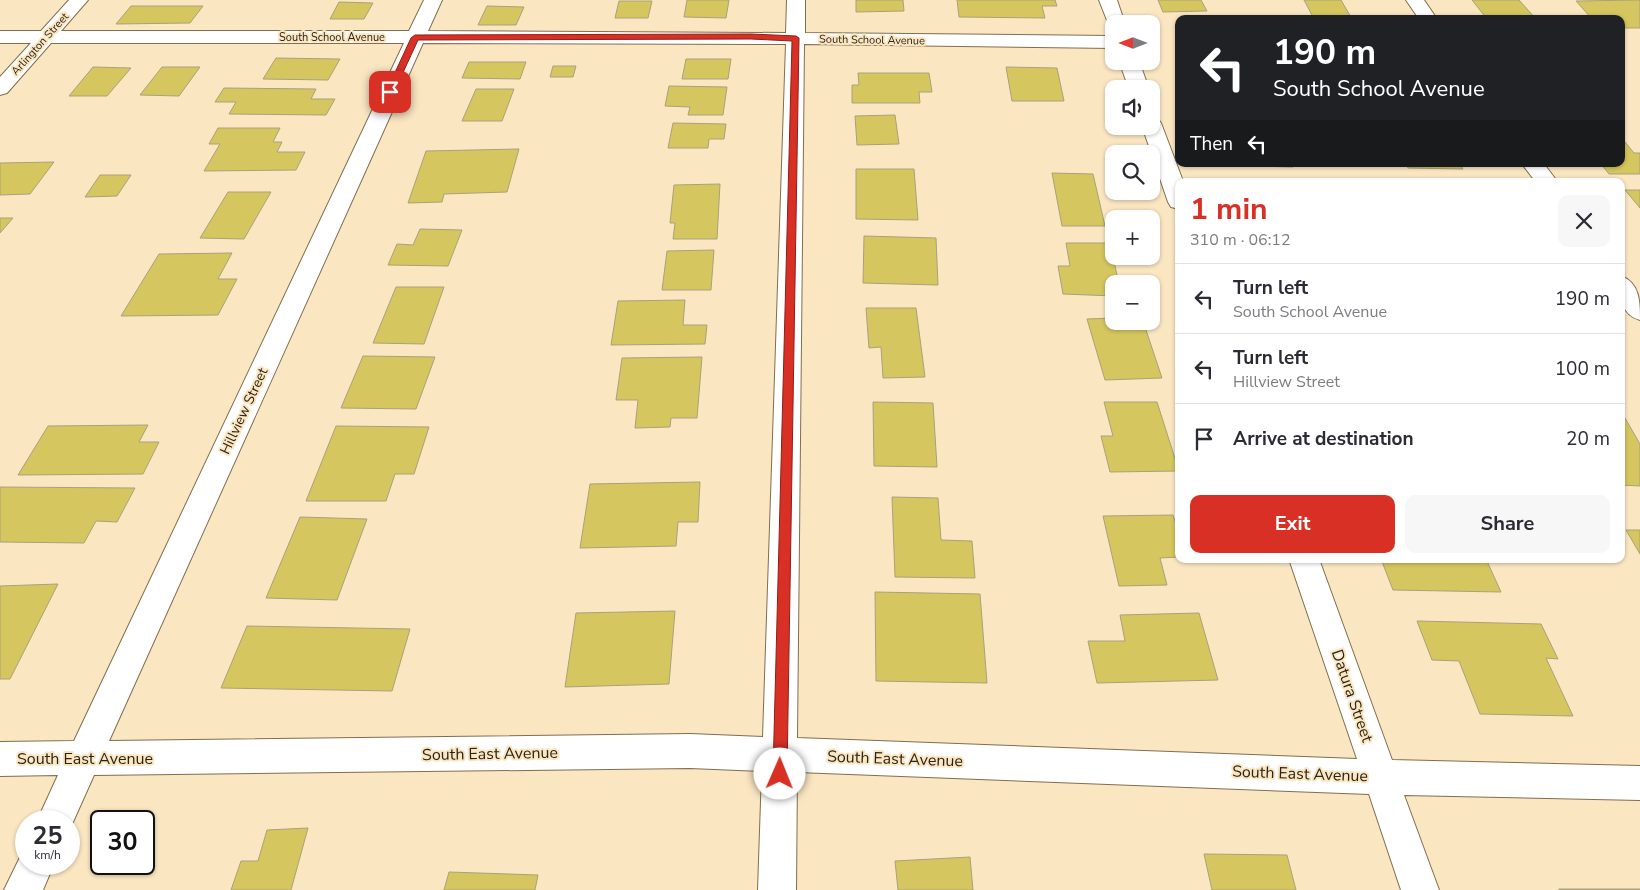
<!DOCTYPE html>
<meta charset="utf-8">
<style>
:root{--surface:#fff;--page:#f7f7f7;--text:#2b2b33;--muted:#7c7c81;--line:#e1e1e2;--accent:#d93025}
body{margin:0;font-family:"Nunito Sans",sans-serif;background:var(--page);color:var(--text);height:100vh;display:flex;flex-direction:column;font-size:19px;white-space:nowrap}
*{box-sizing:border-box;margin:0}
p{font-size:16px;color:var(--muted)}
.icon{flex:none;width:28px;height:28px;fill:none;stroke:currentColor;stroke-width:2;stroke-linecap:round;stroke-linejoin:round}
.map{position:relative;flex:1;overflow:hidden}
.side{position:absolute;left:1175px;top:178px;width:450px;height:385px;display:flex;flex-direction:column;background:var(--surface);border-radius:10px;box-shadow:0 1px 4px #0004}
.side>*{flex:none}
.hud{position:absolute;left:1175px;top:15px;width:450px;height:152px;border-radius:10px;box-shadow:0 1px 4px #0004;background:#202124;color:#fff;overflow:hidden}
.needle{width:32px;rotate:270deg}
.tools{position:absolute;left:1105px;top:15px;display:grid;gap:10px}
.tools a{display:grid;place-items:center;width:55px;height:55px;border-radius:10px;background:var(--surface);box-shadow:0 1px 4px #0004;font-size:25px}
.speed{position:absolute;left:15px;top:810px;display:flex;gap:10px;font-size:25px;font-weight:700;text-align:center}
.speed>*{display:grid;place-content:center;width:65px;height:65px;border-radius:50%;background:var(--surface);box-shadow:0 1px 4px #0004;line-height:1}
.speed small{font-size:12px;font-weight:400}
.speed .limit{border:2px solid #111;border-radius:8px;background:#fff;color:#111}
.pin{position:absolute;display:grid;place-items:center;width:42px;height:42px;color:#fff;margin:-21px;border-radius:10px;box-shadow:0 2px 8px #0006}
.me{position:absolute;width:55px;margin:-28px;rotate:1deg;stroke-linejoin:round;filter:drop-shadow(0 0 4px #0008)}
.turn{display:flex;align-items:center;gap:18px;height:105px;padding:0 15px;font-size:22px}
.turn .icon{width:65px;height:65px;stroke-width:2.5}
.turn b{display:block;font-size:35px;line-height:42px}
.then{display:flex;align-items:center;height:48px;padding:0 15px;background:#0003;gap:10px;font-size:19px}
.round{display:grid;place-items:center;flex:none;width:52px;height:52px;border-radius:10px;background:var(--page)}
.headline{display:flex;align-items:center;justify-content:space-between;height:85px;padding:0 15px}
h1{font-size:30px;font-weight:700;line-height:38px;color:var(--accent)}
.action{display:flex;gap:10px;margin-top:auto;padding:10px 15px}
.action a{flex:1;height:58px;border-radius:10px;background:var(--accent);color:#fff;font-size:20px;font-weight:700;line-height:58px;text-align:center}
.action a+a{background:var(--page);color:var(--text)}
ul{padding:0;list-style:none}
li{display:flex;align-items:center;gap:15px;height:70px;padding:0 15px;border-top:1px solid var(--line)}
li div{flex:1}
li b{display:block;font-size:19px}
li em{font-style:normal}
.map>svg:first-child{display:block}
.building{fill:#d6c65f;stroke:#a7a27c}
.lines{fill:none;stroke-linecap:round;stroke-linejoin:round}
.minor-casing{stroke:#816e4e;stroke-width:2}
.minor{fill:#fff;fill-rule:evenodd}
.route{fill:#d93025;stroke:#8d1f18}
.labels{text-anchor:middle;dominant-baseline:central;stroke-width:4;stroke-linejoin:round;paint-order:stroke}
.far-street-label{font-size:11px;fill:#2b2416;stroke:#fbe6c2}
.street-label{font-size:14px;fill:#2b2416;stroke:#fbe6c2}
.near-street-label{font-size:16px;fill:#2b2416;stroke:#fbe6c2}
</style>
<div class="map">
<svg width="1640" height="890" viewBox="0 0 1640 890">
<rect width="100%" height="100%" fill="#fbe6c2"/>
<!-- building -->
<g class="building">
<polygon points="687,0 729,0 726,18 684,17"/>
<polygon points="856,0 903,0 904,11 856,12"/>
<polygon points="957,0 1055,0 1057,6 1042,6 1045,18 959,17"/>
<polygon points="1158,0 1201,0 1207,11 1163,12"/>
<polygon points="1304,0 1341,0 1352,19 1314,19"/>
<polygon points="1472,0 1519,0 1536,19 1487,19"/>
<polygon points="1640,0 1640,28 1621,28 1621,19 1592,19 1576,1"/>
<polygon points="619,1 652,1 648,18 615,18"/>
<polygon points="339,2 373,3 364,19 330,19"/>
<polygon points="131,6 203,6 190,23 116,24"/>
<polygon points="487,6 524,7 516,25 478,25"/>
<polygon points="276,58 340,59 328,80 263,79"/>
<polygon points="686,59 731,59 728,79 682,79"/>
<polygon points="469,62 526,62 520,79 462,78"/>
<polygon points="553,66 576,66 573,77 550,77"/>
<polygon points="93,67 131,68 107,96 69,96"/>
<polygon points="162,67 200,67 179,96 140,95"/>
<polygon points="1006,67 1057,68 1064,101 1012,101"/>
<polygon points="858,73 929,73 932,92 919,92 920,103 852,103 852,85 859,85"/>
<polygon points="669,86 727,87 723,115 688,115 690,107 665,106"/>
<polygon points="224,88 316,89 311,99 335,99 326,115 229,114 236,102 215,102"/>
<polygon points="476,89 514,89 502,121 462,121"/>
<polygon points="895,115 899,144 857,145 855,116"/>
<polygon points="673,123 726,124 724,139 709,139 708,148 668,148"/>
<polygon points="218,128 280,128 273,142 282,142 277,152 305,152 296,170 204,171 220,144 209,144"/>
<polygon points="1621,137 1634,153 1640,153 1640,174 1609,174 1601,164 1621,164"/>
<polygon points="519,149 507,192 444,194 442,202 408,203 426,151"/>
<polygon points="54,162 30,194 0,195 0,163"/>
<polygon points="1252,164 1291,164 1293,167 1253,166"/>
<polygon points="1406,164 1460,164 1463,169 1408,168"/>
<polygon points="856,169 914,169 918,220 856,219"/>
<polygon points="1052,173 1093,174 1105,226 1062,226"/>
<polygon points="100,175 131,175 117,196 85,197"/>
<polygon points="720,184 717,239 673,239 675,223 670,223 674,185"/>
<polygon points="1625,190 1640,190 1640,208"/>
<polygon points="228,192 271,192 244,239 200,238"/>
<polygon points="0,218 13,218 0,233"/>
<polygon points="420,229 462,230 448,266 388,265 397,244 413,245"/>
<polygon points="864,236 936,238 938,285 863,283"/>
<polygon points="1066,243 1110,243 1119,284 1114,284 1114,296 1063,294 1058,266 1070,266"/>
<polygon points="714,250 711,290 662,290 667,251"/>
<polygon points="232,253 218,279 237,279 218,315 121,316 159,254"/>
<polygon points="396,287 444,287 424,344 373,343"/>
<polygon points="685,300 683,325 707,325 705,344 611,345 618,301"/>
<polygon points="866,308 916,308 925,377 883,378 881,347 869,348"/>
<polygon points="1114,318 1114,321 1143,321 1162,378 1105,380 1087,319"/>
<polygon points="363,356 435,357 416,409 341,408"/>
<polygon points="702,357 697,418 671,418 670,427 635,428 638,400 616,400 622,358"/>
<polygon points="873,402 933,403 937,467 874,466"/>
<polygon points="1104,402 1157,402 1179,471 1110,472 1101,436 1113,436"/>
<polygon points="1621,418 1625,418 1640,444 1640,486 1621,485"/>
<polygon points="148,425 139,442 159,442 143,474 18,475 48,426"/>
<polygon points="336,426 429,427 414,474 395,474 386,501 306,501"/>
<polygon points="700,482 698,522 678,522 676,546 580,548 590,484"/>
<polygon points="0,487 135,488 117,522 96,521 84,543 0,542"/>
<polygon points="892,497 938,498 941,540 972,541 975,578 895,577"/>
<polygon points="1173,515 1179,534 1179,557 1160,558 1167,585 1119,586 1103,516"/>
<polygon points="300,517 367,519 337,600 266,598"/>
<polygon points="1626,530 1640,530 1640,554"/>
<polygon points="1381,559 1486,559 1501,592 1393,590"/>
<polygon points="58,584 10,679 0,679 0,586"/>
<polygon points="875,592 980,594 987,683 876,681"/>
<polygon points="675,611 669,684 565,687 576,613"/>
<polygon points="1199,613 1218,680 1097,683 1088,641 1125,641 1120,615"/>
<polygon points="1417,621 1541,624 1558,659 1546,658 1573,716 1480,714 1459,661 1432,660"/>
<polygon points="247,626 410,629 392,691 221,688"/>
<polygon points="308,828 291,890 231,890 241,861 258,861 267,830"/>
<polygon points="1204,854 1287,855 1296,890 1212,890"/>
<polygon points="970,857 973,890 898,890 895,861"/>
<polygon points="449,872 538,875 535,890 444,890"/>
<rect x="1559" y="889" width="81" height="1"/>
</g>
<g class="lines">
<!-- minor casing -->
<g class="minor-casing">
<g id="minor">
<path d="M69,0H88L61,31H409L424,0H442L428,31L786,33L787,0H805V33L1114,36V48L804,44L797,738L1357,759L1289,559H1319L1392,760L1640,766V800L1404,795L1439,890H1401L1369,794L797,772L796,890H758L762,771L690,768L94,775L69,831V821H37L58,775L0,776V742L74,741L404,43H51L7,93L0,95V77L31,43H0V31H41ZM423,43L786,44L763,737L690,734L109,741Z"/>
<polygon points="1099,0 1117,0 1125,24 1114,24 1114,29 1110,28"/>
<polygon points="1406,0 1424,0 1437,19 1419,19"/>
<polygon points="1119,61 1139,61 1149,89 1129,89"/>
<polygon points="1151,117 1158,119 1161,123 1183,181 1179,181 1179,209 1171,207 1168,202 1142,126 1151,126"/>
<polygon points="1522,164 1544,164 1557,181 1535,181"/>
<path d="M1621,276C1640,283 1640,302 1640,320C1619,314 1621,295 1621,276Z"/>
<polygon points="26,850 26,864 54,864 43,890 4,890 23,851"/>
</g>
</g>
<!-- minor -->
<use href="#minor" class="minor"/>
</g>
<!-- route -->
<polygon class="route" points="751,34 796,36 799,38 787,774 785,779 780,782 775,779 773,774 792,41 751,39 418,40 394,92 390,94 386,92 411,38 415,35"/>
<g class="labels">
<!-- far-street labels -->
<g class="far-street-label">
<text x="332" y="37">South School Avenue</text>
<text transform="translate(872 40) rotate(1)">South School Avenue</text>
<text transform="translate(40 44) rotate(-48)">Arlington Street</text>
</g>
<!-- street labels -->
<g class="street-label">
<text transform="translate(244 411) rotate(-65)">Hillview Street</text>
</g>
<!-- near-street labels -->
<g class="near-street-label">
<text transform="translate(1352 696) rotate(71)">Datura Street</text>
<text transform="translate(490 754) rotate(-1)">South East Avenue</text>
<text x="85" y="759">South East Avenue</text>
<text transform="translate(895 759) rotate(2)">South East Avenue</text>
<text transform="translate(1300 774) rotate(2)">South East Avenue</text>
</g>
</g>
</svg>
<div class="tools">
<a><svg class="needle" viewBox="-14 -14 28 28"><path d="M0-13l5 13h-10z" fill="#e53935"/><path d="M0 13l5-13h-10z" fill="#7c7c81"/></svg></a>
<a><svg class="icon" aria-label="sound" viewBox="0 0 24 24"><path d="M4 9h4l5-4v14l-5-4H4zM17 9q2 3 0 6"/></svg></a>
<a><svg class="icon" aria-label="search" viewBox="0 0 24 24"><circle cx="10" cy="10" r="6"/><path d="M15 15l6 6"/></svg></a>
<a>+</a>
<a>−</a>
</div>
<div class="speed"><div>25<small>km/h</small></div><div class="limit">30</div></div>
<div class="pin" style="left:390px;top:92px;background:#d93025"><svg class="icon" aria-label="arrive" viewBox="0 0 24 24"><path d="M6 21V4h12l-3 4 3 4H6"/></svg></div>
<svg class="me" style="left:780px;top:774px" viewBox="-20 -20 40 40"><circle r="19" fill="#fff"/><path d="M0-13L10 11 0 6-10 11z" fill="#d93025"/></svg>
<div class="hud">
<div class="turn"><svg class="icon" aria-label="left" viewBox="0 0 24 24"><path d="M17 20v-9H6M10 6l-5 5 5 5"/></svg><div><b>190 m</b>South School Avenue</div></div>
<div class="then">Then<svg class="icon" aria-label="left" viewBox="0 0 24 24"><path d="M17 20v-9H6M10 6l-5 5 5 5"/></svg></div>
</div>
<section class="side">
<div class="headline"><div><h1>1 min</h1><p>310 m · 06:12</p></div><a class="round"><svg class="icon" aria-label="close" viewBox="0 0 24 24"><path d="M6 6l12 12M18 6L6 18"/></svg></a></div>
<ul>
<li><svg class="icon" aria-label="left" viewBox="0 0 24 24"><path d="M17 20v-9H6M10 6l-5 5 5 5"/></svg><div><b>Turn left</b><p>South School Avenue</p></div><em>190 m</em></li>
<li><svg class="icon" aria-label="left" viewBox="0 0 24 24"><path d="M17 20v-9H6M10 6l-5 5 5 5"/></svg><div><b>Turn left</b><p>Hillview Street</p></div><em>100 m</em></li>
<li><svg class="icon" aria-label="arrive" viewBox="0 0 24 24"><path d="M6 21V4h12l-3 4 3 4H6"/></svg><div><b>Arrive at destination</b></div><em>20 m</em></li>
</ul>
<div class="action"><a>Exit</a><a>Share</a></div>
</section>
</div>
